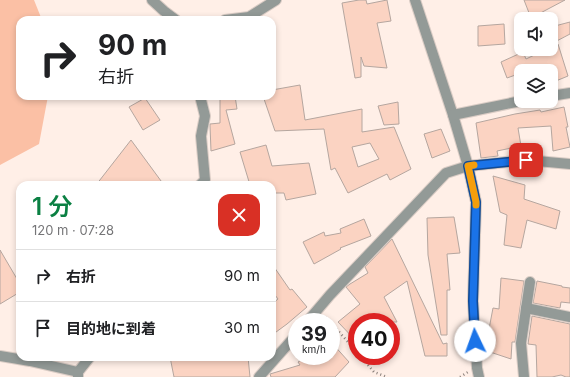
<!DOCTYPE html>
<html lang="ja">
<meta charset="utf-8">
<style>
:root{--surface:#fff;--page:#f2f2f2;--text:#202124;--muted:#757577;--line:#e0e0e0;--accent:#0b8043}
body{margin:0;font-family:Inter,"Noto Sans JP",sans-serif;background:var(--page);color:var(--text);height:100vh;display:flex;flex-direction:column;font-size:15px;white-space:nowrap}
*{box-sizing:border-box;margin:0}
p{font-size:13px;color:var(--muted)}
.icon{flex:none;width:22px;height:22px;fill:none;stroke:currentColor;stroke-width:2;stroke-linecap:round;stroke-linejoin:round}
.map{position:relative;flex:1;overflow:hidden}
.details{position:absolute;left:16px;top:181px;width:260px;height:180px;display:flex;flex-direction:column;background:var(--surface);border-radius:12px;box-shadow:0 2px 6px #0003}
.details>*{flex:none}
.guide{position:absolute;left:16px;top:16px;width:260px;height:84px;border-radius:12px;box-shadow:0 2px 6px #0003;background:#fff;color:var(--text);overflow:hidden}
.controls{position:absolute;left:514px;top:12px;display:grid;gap:8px}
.controls a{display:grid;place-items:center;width:44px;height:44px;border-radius:8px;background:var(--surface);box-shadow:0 2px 6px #0003;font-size:20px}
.speed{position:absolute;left:288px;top:313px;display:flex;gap:8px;font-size:20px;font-weight:700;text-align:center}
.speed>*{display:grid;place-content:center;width:52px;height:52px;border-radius:50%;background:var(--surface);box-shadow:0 2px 6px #0003;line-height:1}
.speed small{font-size:10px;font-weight:400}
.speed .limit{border:6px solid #d22;background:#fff;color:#111}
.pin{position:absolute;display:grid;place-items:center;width:34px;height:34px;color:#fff;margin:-17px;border-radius:8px;box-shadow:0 2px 6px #0006}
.me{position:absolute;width:44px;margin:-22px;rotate:357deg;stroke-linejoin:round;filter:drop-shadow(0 0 3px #0008)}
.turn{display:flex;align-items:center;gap:14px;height:84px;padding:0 16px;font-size:18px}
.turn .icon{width:52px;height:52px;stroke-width:2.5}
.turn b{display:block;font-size:28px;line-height:34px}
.round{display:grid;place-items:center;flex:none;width:42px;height:42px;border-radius:12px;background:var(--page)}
.head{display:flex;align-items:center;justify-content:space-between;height:68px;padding:0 16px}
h1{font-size:24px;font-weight:600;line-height:30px;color:var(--accent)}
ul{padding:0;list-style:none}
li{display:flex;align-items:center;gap:12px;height:52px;padding:0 16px;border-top:1px solid var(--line)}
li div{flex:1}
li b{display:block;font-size:15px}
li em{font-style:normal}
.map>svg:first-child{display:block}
.green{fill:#fbc0a5}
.building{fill:#fbd3c2;stroke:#b5a69f;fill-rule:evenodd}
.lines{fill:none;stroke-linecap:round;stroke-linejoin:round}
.minor-casing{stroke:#daccc5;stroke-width:12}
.path{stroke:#897f7a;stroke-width:2.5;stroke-dasharray:1 3;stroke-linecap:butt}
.minor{stroke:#939a97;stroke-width:10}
.route-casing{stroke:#114b97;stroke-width:10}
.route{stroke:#1a73e8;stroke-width:7}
.slow{stroke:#f59e0b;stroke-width:7}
</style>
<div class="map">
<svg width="570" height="377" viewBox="0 0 570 377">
<rect width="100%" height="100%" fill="#ffefe7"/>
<!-- green -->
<polygon class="green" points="0,0 34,0 42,20 20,20 20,96 48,96 39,144 0,165"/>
<!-- building -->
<g class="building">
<polygon points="359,0 366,0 367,4 387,0 391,21 377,23 387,68 364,66 361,57 361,77 355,78 342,3"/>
<polygon points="524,0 565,0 531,18"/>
<polygon points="570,22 570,34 551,44 551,27"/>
<polygon points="504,24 505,44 478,46 478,26"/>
<polygon points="558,44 568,76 551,83 551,71 536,71 535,67 525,71 521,71 521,73 507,78 501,62 523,52 526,59 547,49 551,49 551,47"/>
<path d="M300,85L305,120L362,109V132L394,127L411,169L390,180L387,174L348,193L335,168L331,170L324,129L275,131L263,96H272V90ZM370,143L379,159L358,167L352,147Z"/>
<polygon points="220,96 235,96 237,109 226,110 235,144 211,151 210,126 210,124 220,123"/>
<polygon points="145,98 160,120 143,130 129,107"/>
<polygon points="398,102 399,124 384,125 378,106"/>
<polygon points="564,107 568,127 566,127 570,147 553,151 551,126 518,128 521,146 497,151 498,156 481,158 476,123 515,114 540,110 541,112"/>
<polygon points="441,129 450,151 432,158 424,134"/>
<polygon points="131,140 164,185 96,185"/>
<polygon points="266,145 272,166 309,163 316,194 286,200 284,193 272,193 272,185 250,185 240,152"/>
<polygon points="493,176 525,185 524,199 560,211 556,229 527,220 521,248 504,245 507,215 500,212"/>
<polygon points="454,217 460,253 447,254 450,290 447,290 447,335 441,335 428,255 427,218"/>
<polygon points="364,219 371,236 340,248 341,249 314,264 303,242 324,232 325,236 341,233 340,229"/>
<polygon points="392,239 443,344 447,343 447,356 425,356 407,281 384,297 397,322 357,322 357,342 338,322 360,304 346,287 350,284 368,273 365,267"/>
<polygon points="0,250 20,284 20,292 0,304"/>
<polygon points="272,264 290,290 292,289 307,307 287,324 272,335 272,304 278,299 272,291"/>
<polygon points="501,278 524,281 515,342 512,342 511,359 490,352 491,330 489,329 493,308 499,309"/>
<polygon points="537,281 562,286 562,287 570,288 570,303 561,302 560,308 533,303"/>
<polygon points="532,316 570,324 570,377 566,377 561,375 552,377 537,377 536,345 528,344"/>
<polygon points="331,342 349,362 335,377 271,377 270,374 300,365 298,362 309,356 331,356"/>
<polygon points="170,357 248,357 250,377 174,377"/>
</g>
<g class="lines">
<!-- minor casing -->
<g class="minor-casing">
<g id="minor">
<polyline points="152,0 164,11 176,20"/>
<polyline points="415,0 453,115 468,166 476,202 473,301 477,368 479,377"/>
<polyline points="225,20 249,17 276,0"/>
<polyline points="200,96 205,116 201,136 205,180 200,185"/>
<polyline points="551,96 570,93"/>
<polyline points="453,115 521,101"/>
<polyline points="526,308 570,317"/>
<polyline points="307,322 330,295 446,173 468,166 526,160 570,164"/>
<polyline points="0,356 30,361 78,372"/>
<polyline points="78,377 78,372 90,357"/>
<polyline points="259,377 297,334"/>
<polyline points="524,377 521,343 530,282"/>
</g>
</g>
<!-- path -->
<g class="path">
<polyline points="325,317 330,322"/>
<polyline points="331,323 357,352"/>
<polyline points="360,356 374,372 387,377"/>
<polyline points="460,377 468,372"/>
</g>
<!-- minor -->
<use href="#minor" class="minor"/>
</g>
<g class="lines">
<!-- route casing -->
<g class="route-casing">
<polyline id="route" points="475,341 473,301 476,202 468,166 526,160"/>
</g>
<!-- route -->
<use href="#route" class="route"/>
<!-- slow -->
<polyline class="slow" points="474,165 468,166 476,202 476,205"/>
</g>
</svg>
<div class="controls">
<a><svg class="icon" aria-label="sound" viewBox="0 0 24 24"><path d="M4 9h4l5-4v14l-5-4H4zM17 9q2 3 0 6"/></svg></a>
<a><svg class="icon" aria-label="layers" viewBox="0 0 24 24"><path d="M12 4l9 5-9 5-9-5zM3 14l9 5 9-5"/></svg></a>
</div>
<div class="speed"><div>39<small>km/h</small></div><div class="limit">40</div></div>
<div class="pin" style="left:526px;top:160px;background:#d93025"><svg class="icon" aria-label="arrive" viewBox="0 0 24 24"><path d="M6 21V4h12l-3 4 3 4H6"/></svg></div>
<svg class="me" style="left:475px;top:341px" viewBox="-20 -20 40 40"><circle r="19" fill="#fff"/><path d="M0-13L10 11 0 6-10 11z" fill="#1a73e8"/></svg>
<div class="guide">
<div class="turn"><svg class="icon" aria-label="right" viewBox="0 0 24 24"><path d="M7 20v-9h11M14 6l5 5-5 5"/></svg><div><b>90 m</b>右折</div></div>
</div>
<section class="details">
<div class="head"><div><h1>1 分</h1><p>120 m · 07:28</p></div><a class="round" style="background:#d93025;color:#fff"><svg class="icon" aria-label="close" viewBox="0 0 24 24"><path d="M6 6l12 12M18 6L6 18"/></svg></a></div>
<ul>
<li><svg class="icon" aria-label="right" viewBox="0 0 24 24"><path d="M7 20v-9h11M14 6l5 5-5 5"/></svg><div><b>右折</b></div><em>90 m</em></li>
<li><svg class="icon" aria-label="arrive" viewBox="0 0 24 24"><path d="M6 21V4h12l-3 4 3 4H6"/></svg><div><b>目的地に到着</b></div><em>30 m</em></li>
</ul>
</section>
</div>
